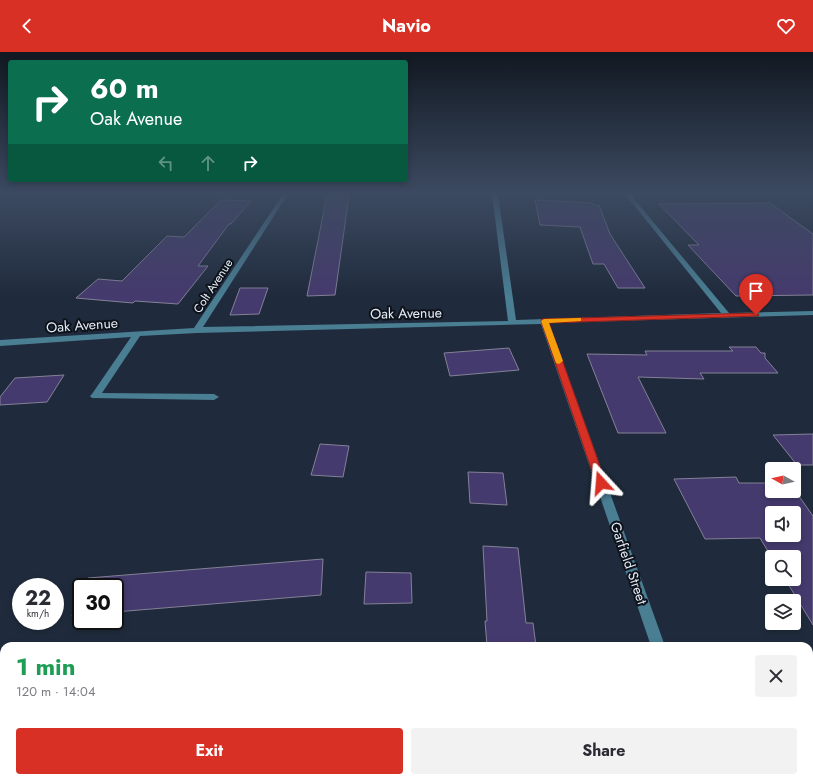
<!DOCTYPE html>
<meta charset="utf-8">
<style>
:root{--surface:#fff;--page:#f2f2f3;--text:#2b2b33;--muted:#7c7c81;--accent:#d93025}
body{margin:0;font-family:Jost,sans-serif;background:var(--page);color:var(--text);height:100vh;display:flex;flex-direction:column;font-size:15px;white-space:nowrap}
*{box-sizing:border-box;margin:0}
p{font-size:13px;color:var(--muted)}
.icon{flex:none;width:22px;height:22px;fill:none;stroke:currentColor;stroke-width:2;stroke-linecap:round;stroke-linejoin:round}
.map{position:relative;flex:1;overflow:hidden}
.side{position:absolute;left:0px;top:590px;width:813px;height:140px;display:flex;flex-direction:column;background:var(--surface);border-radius:12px 12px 0 0;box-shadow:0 2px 6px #0003}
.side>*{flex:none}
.hud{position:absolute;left:8px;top:8px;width:400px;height:122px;border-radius:4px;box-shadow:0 2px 6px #0003;background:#0b6e4f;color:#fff;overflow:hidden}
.needle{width:26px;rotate:278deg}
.fabs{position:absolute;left:765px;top:410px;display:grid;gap:8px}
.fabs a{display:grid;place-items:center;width:36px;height:36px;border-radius:4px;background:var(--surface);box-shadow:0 2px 6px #0003;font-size:20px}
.speed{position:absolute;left:12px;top:526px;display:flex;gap:8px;font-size:20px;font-weight:700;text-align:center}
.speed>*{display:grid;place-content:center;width:52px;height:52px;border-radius:50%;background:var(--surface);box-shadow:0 2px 6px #0003;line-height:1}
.speed small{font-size:10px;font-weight:400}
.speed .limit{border:2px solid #111;border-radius:6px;background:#fff;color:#111}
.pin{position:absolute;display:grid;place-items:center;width:34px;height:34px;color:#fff;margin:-41px -17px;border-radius:50% 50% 50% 0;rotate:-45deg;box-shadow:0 0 4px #0007}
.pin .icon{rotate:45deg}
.me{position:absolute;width:44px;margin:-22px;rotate:341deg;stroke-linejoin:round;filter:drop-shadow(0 0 3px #0008)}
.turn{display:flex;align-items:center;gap:14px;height:84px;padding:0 16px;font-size:18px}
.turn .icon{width:52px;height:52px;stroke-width:2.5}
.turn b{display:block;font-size:28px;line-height:34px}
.lanes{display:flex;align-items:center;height:38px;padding:0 16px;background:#0003;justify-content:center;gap:20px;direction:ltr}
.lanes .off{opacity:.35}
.round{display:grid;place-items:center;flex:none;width:42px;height:42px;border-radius:4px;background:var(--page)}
.headline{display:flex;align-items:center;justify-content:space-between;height:68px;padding:0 16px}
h1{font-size:24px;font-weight:700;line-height:30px;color:#1e9e55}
.action{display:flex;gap:8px;margin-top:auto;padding:8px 16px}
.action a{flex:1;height:46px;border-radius:4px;background:var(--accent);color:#fff;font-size:16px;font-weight:700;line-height:46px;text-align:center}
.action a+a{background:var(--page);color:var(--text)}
header{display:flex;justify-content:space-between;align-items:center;height:52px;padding:0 16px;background:var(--accent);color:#fff;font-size:18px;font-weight:700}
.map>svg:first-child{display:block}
.building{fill:#453a6d;stroke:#848198;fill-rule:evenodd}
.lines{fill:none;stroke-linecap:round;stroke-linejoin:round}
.minor{fill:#497e93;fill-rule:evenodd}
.route{fill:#d93025;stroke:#8d1f18}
.slow{fill:#f59e0b}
.labels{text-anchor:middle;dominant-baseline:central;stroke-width:4;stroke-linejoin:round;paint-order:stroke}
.far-street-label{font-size:12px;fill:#e5edf8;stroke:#0e131b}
.street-label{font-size:14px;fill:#e5edf8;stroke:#0e131b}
</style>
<header><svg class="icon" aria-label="back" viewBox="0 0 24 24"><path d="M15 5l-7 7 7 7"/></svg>Navio<svg class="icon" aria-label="heart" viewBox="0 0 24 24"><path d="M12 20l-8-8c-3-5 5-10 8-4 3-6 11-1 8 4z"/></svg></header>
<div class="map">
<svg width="813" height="730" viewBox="0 0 813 730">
<rect width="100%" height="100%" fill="#1f2b3c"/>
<!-- building -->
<g class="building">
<polygon points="327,143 349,144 335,243 307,244"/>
<polygon points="221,148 251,149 231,172 229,172 198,214 208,214 178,252 135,249 133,251 76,246 98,227 122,229 167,184 184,185"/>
<polygon points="535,148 592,151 593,153 599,153 610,182 645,236 618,236 604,212 593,212 580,175 540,173"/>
<polygon points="770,151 813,182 813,243 736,244 688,193 699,193 659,152"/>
<polygon points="240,236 268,236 259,262 230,263"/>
<polygon points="729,295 756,295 761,301 765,301 765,306 778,321 700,321 704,327 638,325 666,381 618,381 587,302 647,303 645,299 733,299"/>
<polygon points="509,296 519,318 450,324 444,301"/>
<polygon points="64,323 47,350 0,353 0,345 15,326"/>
<polygon points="813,382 813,413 797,413 773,383"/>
<polygon points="320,392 349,394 343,425 311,423"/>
<polygon points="468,420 503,421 507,453 470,451"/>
<path d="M736,425L739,431H772V439H794V437L813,464V573L785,527H794V505L772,506L760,486L705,487L674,427ZM772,461H794V483H772Z"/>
<polygon points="483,494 518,496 526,571 533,571 536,594 487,594 485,569 487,569"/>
<polygon points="323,507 321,543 115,560 115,535 84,535 88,526"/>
<polygon points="366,520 411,521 412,551 364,552"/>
<polygon points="81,542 81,563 72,564"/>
</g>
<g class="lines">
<!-- minor -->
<g class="minor">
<polygon points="283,142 288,142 203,275 508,269 492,142 498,142 516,268 721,261 625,142 630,142 729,261 813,259 813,263 549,271 665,594 651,594 541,272 197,281 140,284 102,341 214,342 219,345 214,348 92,346 90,344 92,342 131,285 0,294 0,288 194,276"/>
<polygon points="4,668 4,685 0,686 0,669"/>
<polygon points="158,726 176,726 177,730 159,730"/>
<polygon points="695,726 713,726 715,730 697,730"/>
</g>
</g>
<!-- sky -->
<linearGradient id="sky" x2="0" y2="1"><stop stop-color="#111821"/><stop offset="0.58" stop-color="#3c4a61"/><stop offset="1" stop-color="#3c4a61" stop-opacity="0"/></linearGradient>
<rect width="813" height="245" fill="url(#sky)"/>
<!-- route -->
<polygon class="route" points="756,261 759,263 758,264 549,271 606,431 605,434 601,436 597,434 541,269 542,267"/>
<!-- slow -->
<polygon class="slow" points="578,266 581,266 581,269 549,271 563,309 559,312 556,311 541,269 544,267"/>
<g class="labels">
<!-- far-street labels -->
<g class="far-street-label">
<text transform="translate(213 234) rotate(-57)">Colt Avenue</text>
</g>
<!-- street labels -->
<g class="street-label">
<text transform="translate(406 261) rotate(-1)">Oak Avenue</text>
<text transform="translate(82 273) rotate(-4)">Oak Avenue</text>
<text transform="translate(629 511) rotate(71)">Garfield Street</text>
</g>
</g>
</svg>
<div class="fabs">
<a><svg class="needle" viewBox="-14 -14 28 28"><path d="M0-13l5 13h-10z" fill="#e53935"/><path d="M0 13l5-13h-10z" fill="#7c7c81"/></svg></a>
<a><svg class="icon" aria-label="sound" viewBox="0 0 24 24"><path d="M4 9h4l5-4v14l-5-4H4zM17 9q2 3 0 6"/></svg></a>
<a><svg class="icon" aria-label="search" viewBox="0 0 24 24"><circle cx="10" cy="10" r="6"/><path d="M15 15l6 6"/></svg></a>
<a><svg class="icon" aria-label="layers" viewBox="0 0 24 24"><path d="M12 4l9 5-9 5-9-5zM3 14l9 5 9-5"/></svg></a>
</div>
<div class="speed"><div>22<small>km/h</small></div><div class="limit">30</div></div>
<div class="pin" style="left:756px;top:263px;background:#d93025"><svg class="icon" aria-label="arrive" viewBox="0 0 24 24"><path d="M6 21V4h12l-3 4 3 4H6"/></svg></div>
<svg class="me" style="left:601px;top:431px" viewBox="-20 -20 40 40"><path d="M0-17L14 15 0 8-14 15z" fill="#d93025" stroke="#fff" stroke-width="4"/></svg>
<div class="hud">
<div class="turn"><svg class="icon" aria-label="right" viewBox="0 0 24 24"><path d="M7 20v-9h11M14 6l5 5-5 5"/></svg><div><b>60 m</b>Oak Avenue</div></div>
<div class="lanes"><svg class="icon off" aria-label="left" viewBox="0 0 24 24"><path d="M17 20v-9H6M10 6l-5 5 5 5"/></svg><svg class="icon off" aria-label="ahead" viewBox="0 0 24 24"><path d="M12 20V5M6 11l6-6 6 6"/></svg><svg class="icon" aria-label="right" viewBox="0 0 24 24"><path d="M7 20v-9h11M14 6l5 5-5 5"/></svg></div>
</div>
<section class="side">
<div class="headline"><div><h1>1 min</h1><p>120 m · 14:04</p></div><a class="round"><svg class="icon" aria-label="close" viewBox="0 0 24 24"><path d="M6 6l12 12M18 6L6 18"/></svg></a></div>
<div class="action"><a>Exit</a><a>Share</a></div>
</section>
</div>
